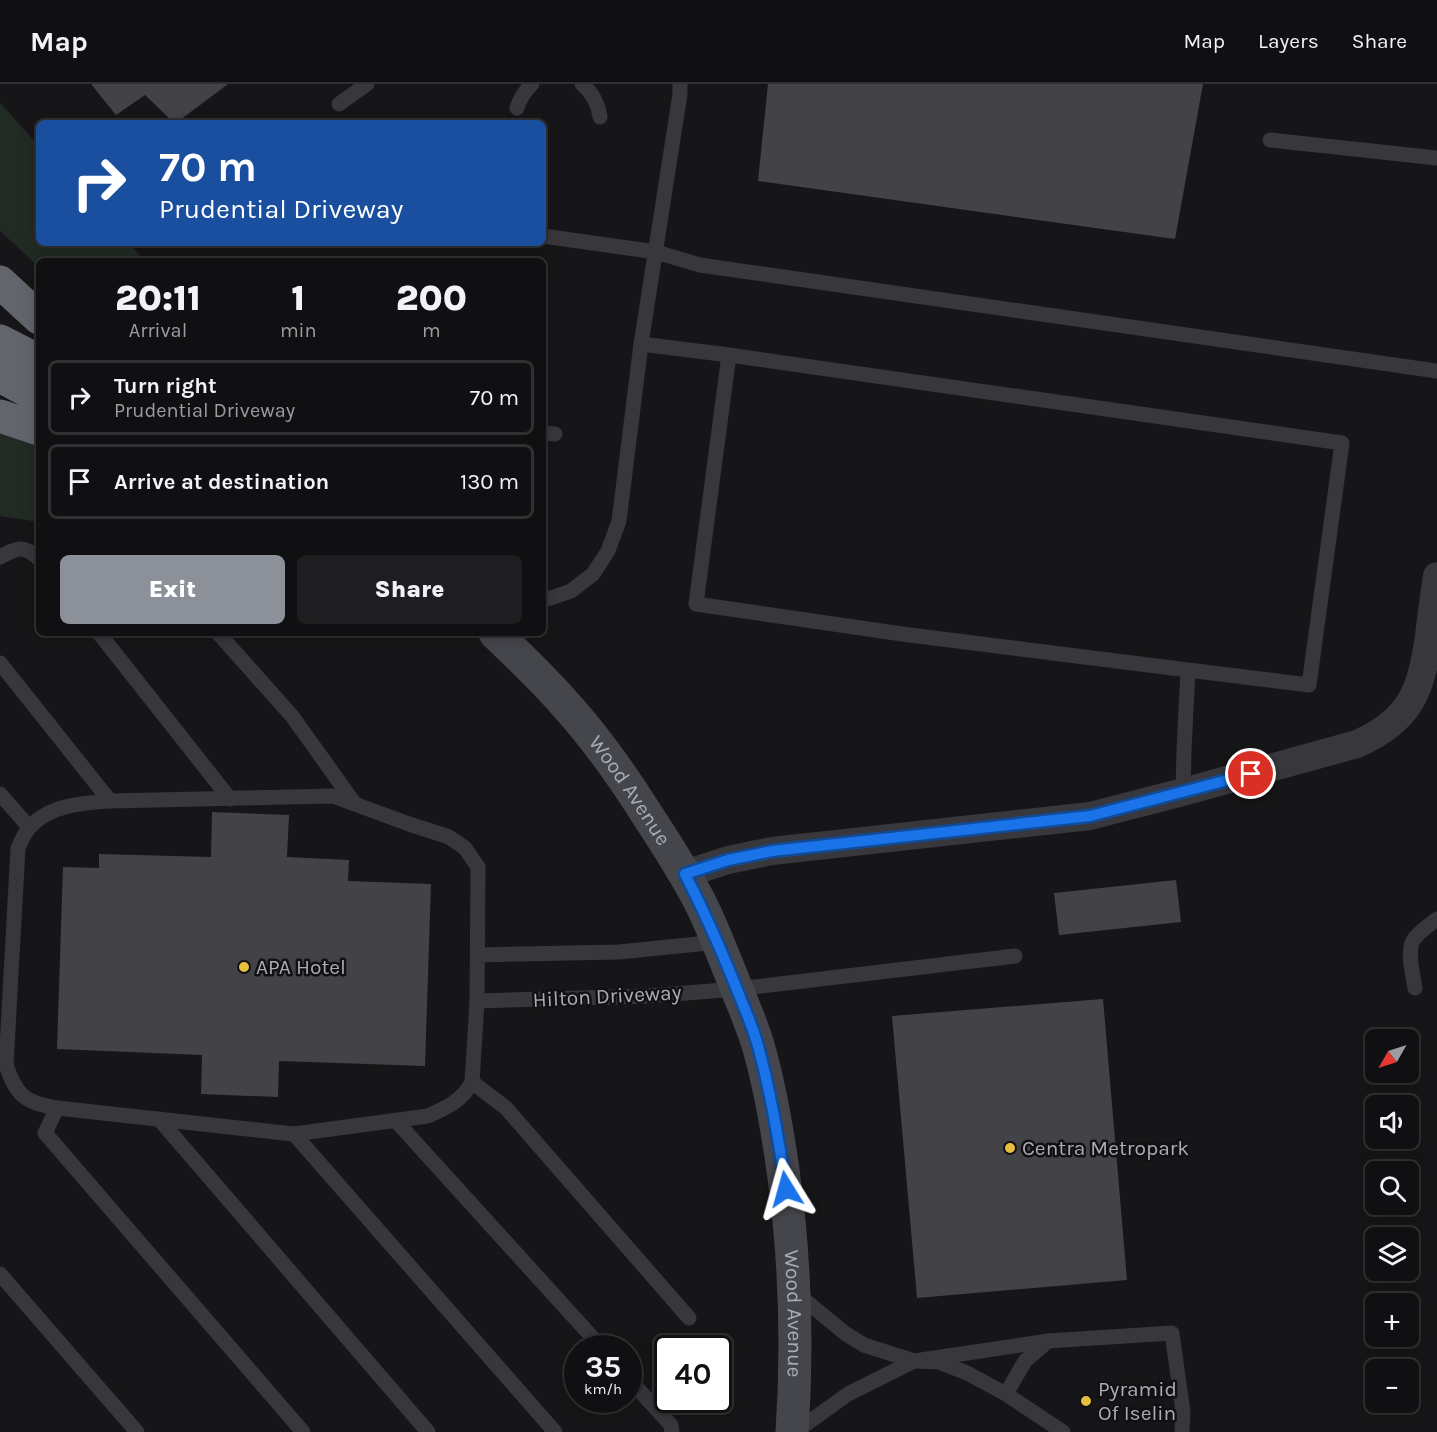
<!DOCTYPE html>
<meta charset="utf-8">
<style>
:root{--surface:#101012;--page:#1e1e20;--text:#f1f3f6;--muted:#9c9d9f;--line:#303032;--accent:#8c9099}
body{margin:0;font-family:Karla,sans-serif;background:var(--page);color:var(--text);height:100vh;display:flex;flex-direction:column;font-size:22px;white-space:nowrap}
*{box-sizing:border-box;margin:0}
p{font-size:20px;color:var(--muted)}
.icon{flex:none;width:33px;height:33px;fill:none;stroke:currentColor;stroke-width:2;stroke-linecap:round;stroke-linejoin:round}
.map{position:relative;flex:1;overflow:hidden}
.panel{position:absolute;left:36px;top:174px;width:510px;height:378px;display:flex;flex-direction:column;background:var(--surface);border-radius:9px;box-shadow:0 3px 15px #0003,0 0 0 2px var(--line)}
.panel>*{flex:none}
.banner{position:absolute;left:36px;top:36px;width:510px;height:126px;border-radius:9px;box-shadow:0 3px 15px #0003,0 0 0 2px var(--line);background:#1a4fa0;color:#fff;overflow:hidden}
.needle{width:39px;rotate:231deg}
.buttons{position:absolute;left:1365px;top:945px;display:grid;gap:12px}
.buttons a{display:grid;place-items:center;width:54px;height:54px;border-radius:9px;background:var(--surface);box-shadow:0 3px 15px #0003,0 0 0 2px var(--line);font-size:30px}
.speed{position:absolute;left:564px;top:1251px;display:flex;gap:12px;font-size:30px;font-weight:700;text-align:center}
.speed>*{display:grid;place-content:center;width:78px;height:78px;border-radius:50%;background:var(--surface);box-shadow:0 3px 15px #0003,0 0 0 2px var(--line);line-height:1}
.speed small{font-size:15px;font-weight:400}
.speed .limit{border:3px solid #111;border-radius:9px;background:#fff;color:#111}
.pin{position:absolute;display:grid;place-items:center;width:51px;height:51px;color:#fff;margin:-26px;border:3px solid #fff;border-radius:50%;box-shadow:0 2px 6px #0007}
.me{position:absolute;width:66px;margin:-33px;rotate:352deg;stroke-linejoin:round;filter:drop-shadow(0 0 4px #0008)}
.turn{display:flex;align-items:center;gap:21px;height:126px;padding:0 24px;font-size:27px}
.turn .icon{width:78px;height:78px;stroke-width:2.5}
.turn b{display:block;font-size:42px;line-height:51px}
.eta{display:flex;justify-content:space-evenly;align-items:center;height:102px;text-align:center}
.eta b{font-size:36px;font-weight:800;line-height:42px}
.primary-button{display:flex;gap:12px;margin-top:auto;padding:12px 24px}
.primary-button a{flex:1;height:69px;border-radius:9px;background:var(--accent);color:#fff;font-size:24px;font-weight:800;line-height:69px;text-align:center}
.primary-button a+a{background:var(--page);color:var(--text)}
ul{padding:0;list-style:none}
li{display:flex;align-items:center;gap:18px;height:75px;margin:0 12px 9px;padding:0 12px;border:3px solid var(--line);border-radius:9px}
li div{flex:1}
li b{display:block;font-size:22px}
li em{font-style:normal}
header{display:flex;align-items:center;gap:36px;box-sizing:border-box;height:84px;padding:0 30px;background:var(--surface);border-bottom:2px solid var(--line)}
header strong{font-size:28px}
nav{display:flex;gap:33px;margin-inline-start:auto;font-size:21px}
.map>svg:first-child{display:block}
.green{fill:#222a24}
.building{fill:#434347}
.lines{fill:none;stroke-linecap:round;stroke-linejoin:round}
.lane{stroke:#37373c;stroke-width:15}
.street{stroke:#37373c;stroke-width:28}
.secondary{stroke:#45464c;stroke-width:33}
.highway{stroke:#63656d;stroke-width:33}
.route-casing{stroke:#114b97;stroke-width:15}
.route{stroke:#1a73e8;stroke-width:10}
.poi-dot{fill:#e7be3e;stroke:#111113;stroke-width:2}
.labels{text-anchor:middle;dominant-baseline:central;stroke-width:5;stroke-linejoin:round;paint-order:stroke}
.street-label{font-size:21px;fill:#a9acb7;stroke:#111113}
.poi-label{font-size:21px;fill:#a9acb7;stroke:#111113;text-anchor:start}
</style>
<header>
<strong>Map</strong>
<nav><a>Map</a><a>Layers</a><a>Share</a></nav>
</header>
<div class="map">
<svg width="1437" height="1348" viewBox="0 0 1437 1348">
<rect width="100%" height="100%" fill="#161618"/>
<!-- green -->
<g class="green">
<polygon points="0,19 39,62 39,159 129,159 145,177 39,177 39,183 0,147"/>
<polygon points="0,332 39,345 39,438 0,432"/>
</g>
<!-- building -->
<g class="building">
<polygon points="91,0 228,0 176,39 174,39 145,11 116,31"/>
<polygon points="768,0 1203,0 1175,155 758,97"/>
<polygon points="212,728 289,731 287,773 349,776 348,797 431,800 425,982 279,977 278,1013 201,1010 202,971 57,965 63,783 99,784 99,770 211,773"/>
<polygon points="1176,796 1181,838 1059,851 1054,809"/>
<polygon points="1103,915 1127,1196 917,1214 892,932"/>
</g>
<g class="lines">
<!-- lane -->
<g class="lane">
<path d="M582,0C593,9 598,19 600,33"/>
<polyline points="339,20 367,0"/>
<path d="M517,24C520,14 525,7 532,0"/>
<polyline points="1270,56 1437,74"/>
<polyline points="543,152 656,168 700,181 1437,287"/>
<polyline points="641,260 729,271"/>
<polyline points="543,349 555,350"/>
<path d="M0,473C17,464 24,460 39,475"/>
<polyline points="543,515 551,514 571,507 593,490 608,467 619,437 641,260 680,10 680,0"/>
<polyline points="99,549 230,715"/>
<polyline points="218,549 292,632 355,720"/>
<polyline points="0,579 110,717"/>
<polyline points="1183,708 1184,665 1188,586 902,550 696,520 729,271 1342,359 1309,601 1188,586"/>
<polyline points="0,710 29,743"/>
<path d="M333,712L409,740L449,753L465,764L478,783L477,917L472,998C462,1017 446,1024 428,1032L294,1050L57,1024C24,1018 17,1012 6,981L18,764C21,757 25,748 30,743C49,721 83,719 110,717Z"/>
<polyline points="478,871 619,868 718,858"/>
<path d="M1415,904C1413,891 1406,866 1414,855C1420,847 1429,841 1437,835"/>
<polyline points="477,917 648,912 737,905 1015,872"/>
<polyline points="472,998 506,1024 689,1234"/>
<polyline points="57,1024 45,1049 303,1348"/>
<polyline points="159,1035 428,1348"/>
<polyline points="396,1037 602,1264"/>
<polyline points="294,1050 555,1348"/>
<polyline points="0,1190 137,1348"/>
<polyline points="796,1209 846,1250 864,1261 914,1277 939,1278 967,1289 1006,1310 1063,1348"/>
<polyline points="628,1294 671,1341 672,1348"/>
<polyline points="1006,1310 1025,1277 1048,1257"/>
<polyline points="795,1348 848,1310 914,1277 1048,1257 1172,1249 1183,1328 1182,1348"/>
</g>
<!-- street -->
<path class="street" d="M685,790L728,776L772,767L1090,732L1183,708L1357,660C1411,636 1421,607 1429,552C1431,532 1434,512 1437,492"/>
<!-- secondary -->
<path class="secondary" id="s1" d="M495,549C519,572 543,595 565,620C595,653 622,691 646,729C665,758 684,787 700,818C712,842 722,868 732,893C741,916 751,938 758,961C770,1002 777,1044 783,1086C795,1173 798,1260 792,1348"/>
<!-- highway -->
<g class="highway">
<polyline points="0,198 39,234"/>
<polyline points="0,257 39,277"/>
<polyline points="0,292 39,313"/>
<polyline points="0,332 39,345"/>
</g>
</g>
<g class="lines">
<!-- route casing -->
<g class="route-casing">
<path id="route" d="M786,1105C779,1057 771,1009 758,962C752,940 742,919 734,898C719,861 703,825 685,790L728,776L772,767L1090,732L1251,690"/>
</g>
<!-- route -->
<use href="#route" class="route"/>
</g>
<!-- markers -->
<g class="poi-dot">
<circle cx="244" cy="883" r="6"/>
<circle cx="1010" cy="1064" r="6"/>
<circle cx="1086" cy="1317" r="6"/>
</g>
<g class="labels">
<!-- street labels -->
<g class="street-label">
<text stroke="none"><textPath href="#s1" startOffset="208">Wood Avenue</textPath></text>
<text transform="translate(607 912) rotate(-3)">Hilton Driveway</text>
<text stroke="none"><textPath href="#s1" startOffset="766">Wood Avenue</textPath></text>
</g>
<!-- poi labels -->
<g class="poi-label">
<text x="256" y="883">APA Hotel</text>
<text x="1022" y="1064">Centra Metropark</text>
<text x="1098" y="1305">Pyramid<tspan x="1098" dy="24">Of Iselin</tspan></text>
</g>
</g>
</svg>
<div class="buttons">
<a><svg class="needle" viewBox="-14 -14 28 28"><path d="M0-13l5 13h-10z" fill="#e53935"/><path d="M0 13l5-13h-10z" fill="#9c9d9f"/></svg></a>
<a><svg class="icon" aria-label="sound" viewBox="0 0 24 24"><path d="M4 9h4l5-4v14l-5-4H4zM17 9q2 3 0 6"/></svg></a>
<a><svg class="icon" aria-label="search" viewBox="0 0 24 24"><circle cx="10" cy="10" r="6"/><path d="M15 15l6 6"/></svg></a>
<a><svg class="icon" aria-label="layers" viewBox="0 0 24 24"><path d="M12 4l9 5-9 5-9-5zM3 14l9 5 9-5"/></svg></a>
<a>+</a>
<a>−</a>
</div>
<div class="speed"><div>35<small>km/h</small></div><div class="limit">40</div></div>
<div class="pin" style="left:1251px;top:690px;background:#d93025"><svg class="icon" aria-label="arrive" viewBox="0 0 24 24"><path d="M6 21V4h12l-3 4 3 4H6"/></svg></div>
<svg class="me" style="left:786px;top:1105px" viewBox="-20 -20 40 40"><path d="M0-17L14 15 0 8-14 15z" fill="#1a73e8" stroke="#fff" stroke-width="4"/></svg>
<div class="banner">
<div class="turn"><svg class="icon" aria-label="right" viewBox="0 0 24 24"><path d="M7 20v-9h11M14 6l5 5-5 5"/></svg><div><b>70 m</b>Prudential Driveway</div></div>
</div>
<section class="panel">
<div class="eta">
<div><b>20:11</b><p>Arrival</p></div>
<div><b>1</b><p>min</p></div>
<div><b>200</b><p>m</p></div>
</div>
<ul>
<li><svg class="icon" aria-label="right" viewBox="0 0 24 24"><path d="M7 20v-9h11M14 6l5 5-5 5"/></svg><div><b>Turn right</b><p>Prudential Driveway</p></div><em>70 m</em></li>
<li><svg class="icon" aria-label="arrive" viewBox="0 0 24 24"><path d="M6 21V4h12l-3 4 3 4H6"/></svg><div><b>Arrive at destination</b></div><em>130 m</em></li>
</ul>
<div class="primary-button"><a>Exit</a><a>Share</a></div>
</section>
</div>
